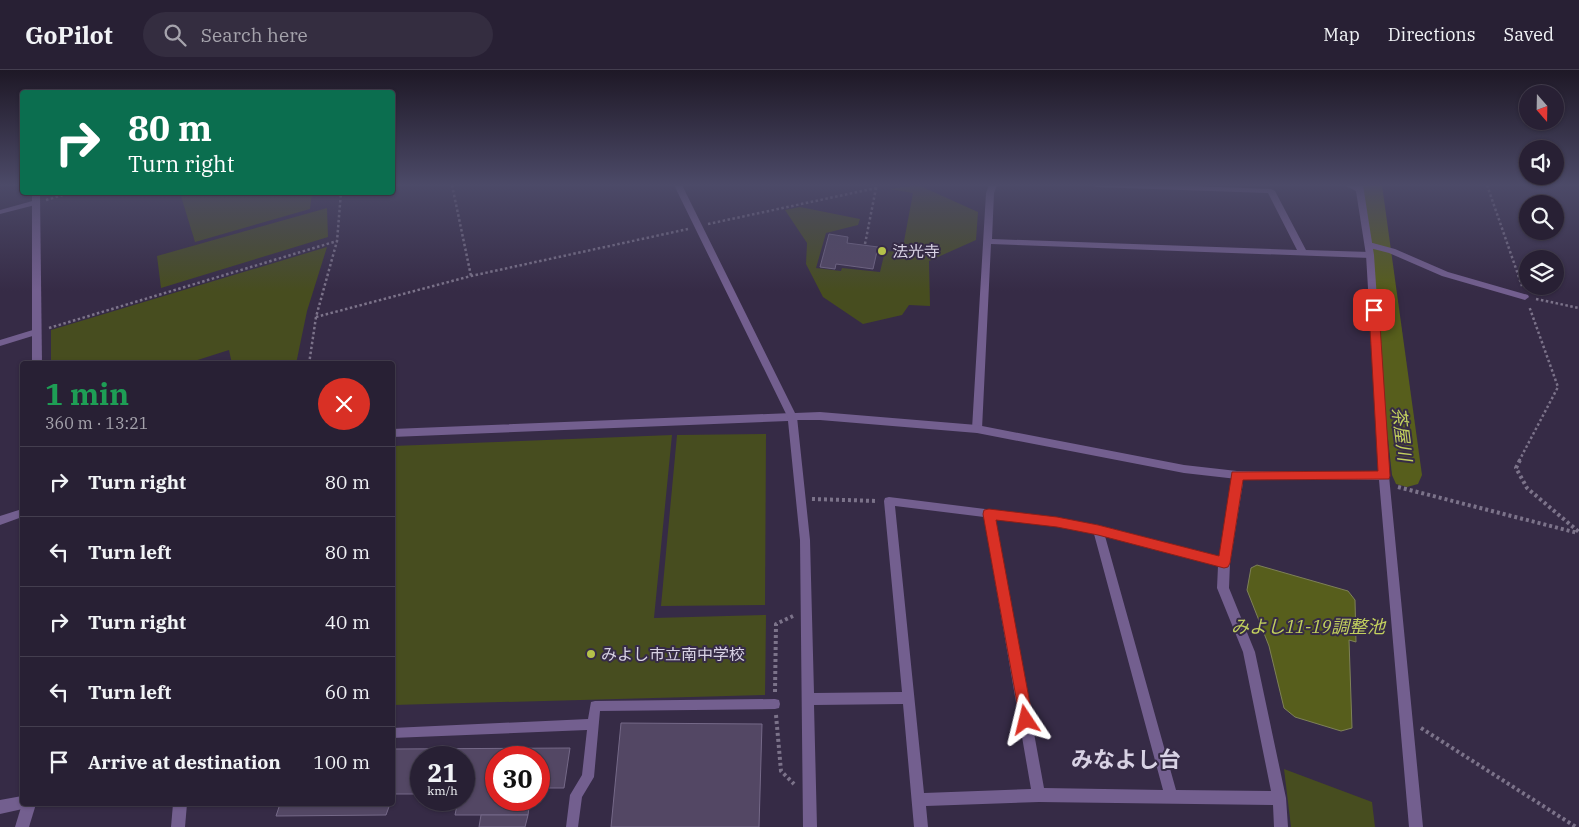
<!DOCTYPE html>
<meta charset="utf-8">
<style>
:root{--surface:#282034;--page:#342d40;--text:#f1f3f6;--muted:#a5a3ac;--line:#443e4f}
body{margin:0;font-family:"IBM Plex Serif","Noto Sans JP",serif;background:var(--page);color:var(--text);height:100vh;display:flex;flex-direction:column;font-size:19px;white-space:nowrap}
*{box-sizing:border-box;margin:0}
p{font-size:16px;color:var(--muted)}
.icon{flex:none;width:28px;height:28px;fill:none;stroke:currentColor;stroke-width:2;stroke-linecap:round;stroke-linejoin:round}
.map{position:relative;flex:1;overflow:hidden}
.sheet{position:absolute;left:20px;top:291px;width:375px;height:445px;display:flex;flex-direction:column;background:var(--surface);border-radius:5px;box-shadow:0 1px 4px #0004,0 0 0 1px var(--line)}
.sheet>*{flex:none}
.hud{position:absolute;left:20px;top:20px;width:375px;height:105px;border-radius:5px;box-shadow:0 1px 4px #0004,0 0 0 1px var(--line);background:#0b6e4f;color:#fff;overflow:hidden}
.needle{width:32px;rotate:160deg}
.tools{position:absolute;left:1519px;top:15px;display:grid;gap:10px}
.tools a{display:grid;place-items:center;width:45px;height:45px;border-radius:50%;background:var(--surface);box-shadow:0 1px 4px #0004,0 0 0 1px var(--line);font-size:25px}
.speed{position:absolute;left:410px;top:676px;display:flex;gap:10px;font-size:25px;font-weight:700;text-align:center}
.speed>*{display:grid;place-content:center;width:65px;height:65px;border-radius:50%;background:var(--surface);box-shadow:0 1px 4px #0004,0 0 0 1px var(--line);line-height:1}
.speed small{font-size:12px;font-weight:400}
.speed .limit{border:8px solid #d22;background:#fff;color:#111}
.pin{position:absolute;display:grid;place-items:center;width:42px;height:42px;color:#fff;margin:-21px;border-radius:10px;box-shadow:0 2px 8px #0006}
.me{position:absolute;width:55px;margin:-28px;rotate:350deg;stroke-linejoin:round;filter:drop-shadow(0 0 4px #0008)}
.turn{display:flex;align-items:center;gap:18px;height:105px;padding:0 25px;font-size:22px}
.turn .icon{width:65px;height:65px;stroke-width:2.5}
.turn b{display:block;font-size:35px;line-height:42px}
.round{display:grid;place-items:center;flex:none;width:52px;height:52px;border-radius:26px;background:var(--page)}
.summary{display:flex;align-items:center;justify-content:space-between;height:85px;padding:0 25px}
h1{font-size:30px;font-weight:700;line-height:38px;color:#1e9e55}
ul{padding:0;list-style:none}
li{display:flex;align-items:center;gap:15px;height:70px;padding:0 25px;border-top:1px solid var(--line)}
li div{flex:1}
li b{display:block;font-size:19px}
li em{font-style:normal}
header{display:flex;align-items:center;gap:30px;box-sizing:border-box;height:70px;padding:0 25px;background:var(--surface);border-bottom:1px solid var(--line)}
header strong{font-size:24px}
nav{display:flex;gap:28px;margin-inline-start:auto;font-size:18px}
.search{width:350px;height:45px;background:var(--page);display:flex;align-items:center;gap:12px;box-sizing:border-box;padding:0 18px;border-radius:28px;color:var(--muted);font-size:19px}
.map>svg:first-child{display:block}
.green{fill:#474d1f}
.water{fill:#575e1c;stroke:#7e8158}
.lines{fill:none;stroke-linecap:round;stroke-linejoin:round}
.river{fill:#575e1c;fill-rule:evenodd}
.building{fill:#534764;stroke:#756988}
.path-far1{stroke:#7c738a;stroke-width:2.5;stroke-dasharray:2.5 2.5;stroke-linecap:butt}
.path{stroke:#7c738a;stroke-width:4;stroke-dasharray:3 3;stroke-linecap:butt}
.service{fill:#735f8f;fill-rule:evenodd}
.minor{fill:#735f8f;fill-rule:evenodd}
.tertiary{fill:#735f8f;fill-rule:evenodd}
.route{fill:#d93025;stroke:#8d1f18}
.poi-dot{fill:#b5c24a;stroke:#362b46;stroke-width:2}
.labels{text-anchor:middle;dominant-baseline:central;stroke-width:4;stroke-linejoin:round;paint-order:stroke}
.poi-label{font-size:16px;fill:#d8d2e4;stroke:#362b46;text-anchor:start}
.water-label{font-size:18px;font-style:italic;fill:#c2d05e;stroke:#362b46}
.near-quarter-label{font-size:22px;font-weight:bold;fill:#d8d2e4;stroke:#362b46}
</style>
<header>
<strong>GoPilot</strong>
<div class="search"><svg class="icon" aria-label="search" viewBox="0 0 24 24"><circle cx="10" cy="10" r="6"/><path d="M15 15l6 6"/></svg>Search here</div>
<nav><a>Map</a><a>Directions</a><a>Saved</a></nav>
</header>
<div class="map">
<svg width="1579" height="757" viewBox="0 0 1579 757">
<rect width="100%" height="100%" fill="#362b46"/>
<!-- green -->
<g class="green">
<polygon points="918,115 978,142 976,170 929,191 930,236 909,235 902,245 863,254 823,227 806,194 807,173 785,140 800,137 860,149 858,155 826,163 816,198 841,201 842,198 880,202 885,181 902,182 913,123 889,119"/>
<polygon points="180,123 180,122 312,123 310,139 195,172"/>
<polygon points="327,138 328,167 161,218 157,186"/>
<polygon points="327,177 307,241 296,294 232,294 229,280 185,294 51,294 51,260"/>
<polygon points="766,364 765,535 661,536 677,365"/>
<polygon points="672,365 654,548 766,545 765,625 393,635 393,376"/>
<polygon points="1284,699 1372,732 1375,757 1291,757"/>
</g>
<!-- water -->
<polygon class="water" points="1257,495 1348,521 1355,530 1356,572 1349,570 1352,658 1341,661 1295,647 1284,638 1269,576 1247,520 1251,498"/>
<g class="lines">
<!-- river -->
<polygon class="river" points="1360,115 1382,115 1422,405 1418,414 1407,417 1396,414 1392,405"/>
</g>
<!-- building -->
<g class="building">
<polygon points="829,164 848,167 847,173 878,177 873,199 836,194 835,199 820,197"/>
<polygon points="621,653 762,654 759,757 611,757"/>
<polygon points="570,678 564,718 539,718 539,688 496,688 496,730 530,730 528,745 455,745 458,730 464,730 464,688 421,688 421,724 392,724 392,679"/>
<polygon points="280,734 390,734 386,745 276,746"/>
<polygon points="481,745 528,745 525,757 479,757"/>
</g>
<g class="lines">
<!-- path-far1 -->
<g class="path-far1">
<polyline points="452,115 471,206"/>
<polyline points="1487,115 1522,216"/>
<polyline points="46,130 73,122"/>
<polyline points="708,154 876,118 876,115"/>
<polyline points="865,174 876,118"/>
<polyline points="1536,229 1579,238"/>
<polyline points="316,247 471,206 688,159"/>
<polyline points="49,258 337,171"/>
<polyline points="309,294 316,247 337,171 341,122"/>
<polyline points="1519,391 1558,317 1529,236"/>
</g>
<!-- path -->
<g class="path">
<polyline points="1520,390 1516,398 1527,418 1579,462"/>
<polyline points="1398,417 1578,463"/>
<polyline points="812,429 878,431"/>
<polyline points="775,622 776,554 793,546"/>
<polyline points="776,645 781,701 794,714"/>
<polyline points="1421,658 1576,757"/>
</g>
<!-- service -->
<polygon class="service" points="775,629 779,630 780,634 779,638 775,639 600,641 594,707 582,727 578,757 566,757 570,725 582,705 587,660 392,668 392,658 588,649 591,632 595,631"/>
<!-- minor -->
<g class="minor">
<polygon points="989,115 997,115 994,123 992,169 1297,180 1268,123 1096,117 1092,115 1165,115 1271,119 1275,121 1306,180 1370,182 1374,185 1370,188 991,174 982,359 977,363 972,359 986,123"/>
<polygon points="1344,115 1354,115 1364,121 1360,123"/>
<polygon points="36,130 39,130 39,134 0,144 0,140"/>
<polygon points="1369,172 1395,179 1448,202 1528,225 1529,227 1525,230 1442,206 1389,183 1366,177 1366,173"/>
<polygon points="36,259 39,260 40,262 39,264 0,276 0,270"/>
<path d="M792,343L797,347L810,470L814,623L902,622L884,431L885,428L889,427L1057,448L1098,455L1220,487L1233,413L1232,405L1233,402H1241L1243,413L1230,493L1229,518L1255,582L1286,728L1288,757H1274L1273,735L1039,732L926,736L928,757H914L903,634L814,635L817,757H803L800,470L788,351L392,367V359ZM895,436L984,447L1031,719L924,723ZM995,449L1057,456L1094,464L1163,720L1044,718ZM1105,466L1218,496L1217,518L1243,582L1271,721L1176,720Z"/>
<polygon points="22,439 22,447 0,455 0,446"/>
<polygon points="22,726 22,734 28,734 27,738 0,744 0,730"/>
<polygon points="173,734 187,734 185,757 171,757"/>
</g>
<!-- tertiary -->
<g class="tertiary">
<polygon points="674,115 682,115 795,343 820,342 977,355 1184,395 1237,401 1379,402 1366,185 1355,115 1363,115 1374,185 1389,406 1423,757 1409,757 1379,410 1237,409 1184,403 977,363 820,350 789,350"/>
<polygon points="32,122 40,122 42,294 32,294"/>
<polygon points="22,734 36,734 29,757 15,757"/>
</g>
</g>
<!-- sky -->
<linearGradient id="sky" x2="0" y2="1"><stop stop-color="#1e1826"/><stop offset="0.52" stop-color="#4c4a68"/><stop offset="1" stop-color="#4c4a68" stop-opacity="0"/></linearGradient>
<rect width="1579" height="221" fill="url(#sky)"/>
<!-- route -->
<polygon class="route" points="1374,237 1379,240 1390,406 1389,409 1243,410 1230,493 1228,497 1224,498 1098,465 1057,457 996,450 1033,650 1031,655 1026,657 1021,655 983,444 984,440 989,439 1057,447 1098,455 1219,486 1232,402 1378,401 1369,240"/>
<!-- markers -->
<g class="poi-dot">
<circle cx="882" cy="181" r="5"/>
<circle cx="591" cy="584" r="5"/>
</g>
<g class="labels">
<!-- poi labels -->
<g class="poi-label">
<text x="892" y="181">法光寺</text>
<text x="601" y="584">みよし市立南中学校</text>
</g>
<!-- water labels -->
<g class="water-label">
<text transform="translate(1402 364) rotate(83)">茶屋川</text>
<text x="1308" y="556">みよし11-19調整池</text>
</g>
<!-- near-quarter labels -->
<g class="near-quarter-label">
<text x="1126" y="688">みなよし台</text>
</g>
</g>
</svg>
<div class="tools">
<a><svg class="needle" viewBox="-14 -14 28 28"><path d="M0-13l5 13h-10z" fill="#e53935"/><path d="M0 13l5-13h-10z" fill="#a5a3ac"/></svg></a>
<a><svg class="icon" aria-label="sound" viewBox="0 0 24 24"><path d="M4 9h4l5-4v14l-5-4H4zM17 9q2 3 0 6"/></svg></a>
<a><svg class="icon" aria-label="search" viewBox="0 0 24 24"><circle cx="10" cy="10" r="6"/><path d="M15 15l6 6"/></svg></a>
<a><svg class="icon" aria-label="layers" viewBox="0 0 24 24"><path d="M12 4l9 5-9 5-9-5zM3 14l9 5 9-5"/></svg></a>
</div>
<div class="speed"><div>21<small>km/h</small></div><div class="limit">30</div></div>
<div class="pin" style="left:1374px;top:240px;background:#d93025"><svg class="icon" aria-label="arrive" viewBox="0 0 24 24"><path d="M6 21V4h12l-3 4 3 4H6"/></svg></div>
<svg class="me" style="left:1026px;top:650px" viewBox="-20 -20 40 40"><path d="M0-17L14 15 0 8-14 15z" fill="#d93025" stroke="#fff" stroke-width="4"/></svg>
<div class="hud">
<div class="turn"><svg class="icon" aria-label="right" viewBox="0 0 24 24"><path d="M7 20v-9h11M14 6l5 5-5 5"/></svg><div><b>80 m</b>Turn right</div></div>
</div>
<section class="sheet">
<div class="summary"><div><h1>1 min</h1><p>360 m · 13:21</p></div><a class="round" style="background:#d93025;color:#fff"><svg class="icon" aria-label="close" viewBox="0 0 24 24"><path d="M6 6l12 12M18 6L6 18"/></svg></a></div>
<ul>
<li><svg class="icon" aria-label="right" viewBox="0 0 24 24"><path d="M7 20v-9h11M14 6l5 5-5 5"/></svg><div><b>Turn right</b></div><em>80 m</em></li>
<li><svg class="icon" aria-label="left" viewBox="0 0 24 24"><path d="M17 20v-9H6M10 6l-5 5 5 5"/></svg><div><b>Turn left</b></div><em>80 m</em></li>
<li><svg class="icon" aria-label="right" viewBox="0 0 24 24"><path d="M7 20v-9h11M14 6l5 5-5 5"/></svg><div><b>Turn right</b></div><em>40 m</em></li>
<li><svg class="icon" aria-label="left" viewBox="0 0 24 24"><path d="M17 20v-9H6M10 6l-5 5 5 5"/></svg><div><b>Turn left</b></div><em>60 m</em></li>
<li><svg class="icon" aria-label="arrive" viewBox="0 0 24 24"><path d="M6 21V4h12l-3 4 3 4H6"/></svg><div><b>Arrive at destination</b></div><em>100 m</em></li>
</ul>
</section>
</div>
